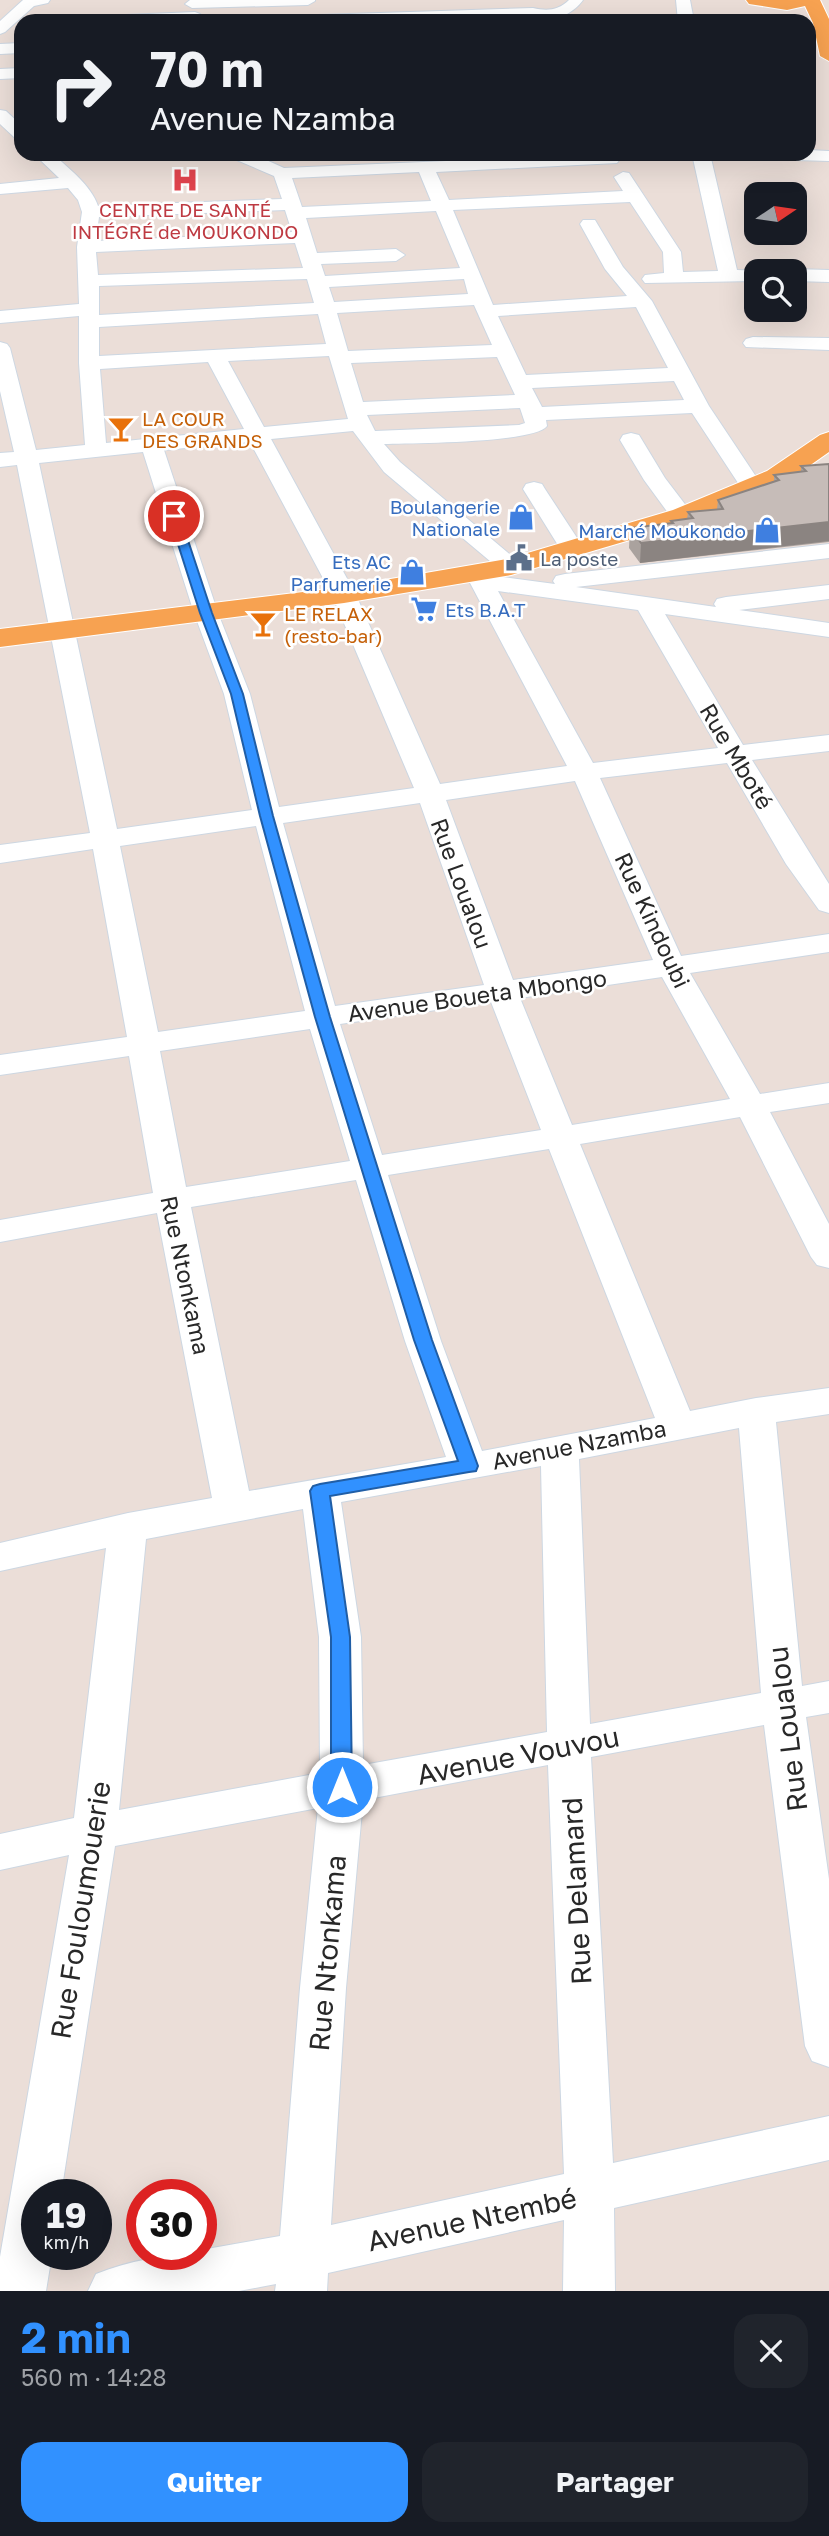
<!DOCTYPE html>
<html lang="fr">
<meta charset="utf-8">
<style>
:root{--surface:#171b24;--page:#20242c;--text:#f1f3f6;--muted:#9ea1a6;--accent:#3191ff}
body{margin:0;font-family:"Golos Text",sans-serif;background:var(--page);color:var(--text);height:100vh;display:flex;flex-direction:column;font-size:26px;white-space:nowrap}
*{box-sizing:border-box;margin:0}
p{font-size:23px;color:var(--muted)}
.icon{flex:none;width:38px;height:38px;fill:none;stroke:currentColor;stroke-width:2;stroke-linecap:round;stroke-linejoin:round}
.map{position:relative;height:2291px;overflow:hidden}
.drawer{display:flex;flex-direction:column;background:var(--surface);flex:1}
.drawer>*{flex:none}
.banner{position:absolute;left:14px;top:14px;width:802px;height:147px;border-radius:21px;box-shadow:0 7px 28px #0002;background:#171b24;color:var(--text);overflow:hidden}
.needle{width:46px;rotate:77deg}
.fabs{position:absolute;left:744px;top:182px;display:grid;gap:14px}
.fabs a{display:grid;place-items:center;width:63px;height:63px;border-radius:14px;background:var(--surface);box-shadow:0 7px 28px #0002;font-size:35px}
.speed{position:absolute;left:21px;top:2179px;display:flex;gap:14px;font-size:35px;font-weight:700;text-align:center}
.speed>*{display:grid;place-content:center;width:91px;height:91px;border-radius:50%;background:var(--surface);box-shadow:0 7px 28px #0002;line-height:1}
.speed small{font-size:18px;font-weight:400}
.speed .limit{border:10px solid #d22;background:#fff;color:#111}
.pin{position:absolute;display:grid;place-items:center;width:60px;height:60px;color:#fff;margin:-30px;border:4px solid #fff;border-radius:50%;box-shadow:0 2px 7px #0007}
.me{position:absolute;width:77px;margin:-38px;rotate:0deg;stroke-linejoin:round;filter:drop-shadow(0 0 5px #0008)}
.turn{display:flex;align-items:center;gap:24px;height:147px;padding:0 21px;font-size:32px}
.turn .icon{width:91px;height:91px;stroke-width:2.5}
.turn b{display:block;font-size:49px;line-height:60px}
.round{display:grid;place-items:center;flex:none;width:74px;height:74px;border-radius:21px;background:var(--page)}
.headline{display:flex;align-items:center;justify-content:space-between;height:119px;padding:0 21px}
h1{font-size:42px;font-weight:700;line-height:52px;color:var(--accent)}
.button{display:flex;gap:14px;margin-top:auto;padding:14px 21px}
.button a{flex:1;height:80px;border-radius:21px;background:var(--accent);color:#fff;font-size:28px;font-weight:700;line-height:80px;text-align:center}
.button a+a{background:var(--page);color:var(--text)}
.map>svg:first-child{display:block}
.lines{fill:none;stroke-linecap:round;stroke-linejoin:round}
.minor-casing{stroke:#cdd7e2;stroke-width:2}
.primary-casing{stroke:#fff;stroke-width:2}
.minor{fill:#fff;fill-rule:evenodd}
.primary{fill:#f7a251;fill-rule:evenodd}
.wall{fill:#aaa29e}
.shaded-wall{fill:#8b8481}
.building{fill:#c6bcb8;stroke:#8b8481;stroke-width:2}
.route{fill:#3191ff;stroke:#205ea6;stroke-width:2}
.labels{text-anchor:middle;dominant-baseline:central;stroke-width:5;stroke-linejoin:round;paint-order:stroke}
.far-health-label{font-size:19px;fill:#be3a42;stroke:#fff}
.far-food-label{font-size:19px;fill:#c56008;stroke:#fff;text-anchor:start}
.far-shop-label{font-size:19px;fill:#366cbe;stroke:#fff;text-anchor:end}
.far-service-label{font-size:19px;fill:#4e5e75;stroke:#fff;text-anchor:start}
.street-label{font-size:23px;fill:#282828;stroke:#fff}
.near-street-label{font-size:28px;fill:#282828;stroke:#fff}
</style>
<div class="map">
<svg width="829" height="2291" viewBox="0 0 829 2291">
<rect width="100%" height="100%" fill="#ebded8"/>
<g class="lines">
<!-- minor casing -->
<g class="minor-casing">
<g id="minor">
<polygon points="23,0 50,0 48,3 34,6 5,32 0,34 0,21"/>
<polygon points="190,0 315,0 315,1 308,5 192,8 185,4"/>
<path d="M569,0H583C573,15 544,28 528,17L412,21L310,20L318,15L533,8C546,11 558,11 569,0Z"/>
<polygon points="676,0 690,0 694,21 678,21"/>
<polygon points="195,12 200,14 203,17 200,20 94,21 102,16"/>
<polygon points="21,43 21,53 0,54 0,44"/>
<polygon points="21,68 21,78 0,79 0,69"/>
<polygon points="0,110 6,111 21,125 21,139 15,138 0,124"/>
<polygon points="808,150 829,151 829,161 761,159 752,154 808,154"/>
<path d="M34,154H53C69,169 91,185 98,206L282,199L274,176L232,158L229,154H253L284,168L612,154L620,159L617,163L436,172L449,200L623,191L614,177L623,172L629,173L681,252L683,272L718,271L692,154H710L737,270L763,271H756V281L645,283L642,279L645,275L664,273L663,252L630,202L453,210L493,305L627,296L605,269L580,224L583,220H595L623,267L652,301L709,406L763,487L760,492H744L692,413L546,420L547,426C535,443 410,443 384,444L400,462L519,562L523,567L519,572L511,574L503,572L384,472L353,431L271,439L356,595L440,784L567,766L469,581L472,576L481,574L555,584L553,581L556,576L565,574L829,544V558L576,587L716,607L714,604L717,599L726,597L829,585V599L739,610L829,623V637L665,614L743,745L829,735V751L752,760L829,884V913L819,910L786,864L727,763L600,778L681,956L829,934V952L690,973L760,1094L829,1083V1103L770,1112L829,1224V1268L817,1265L811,1257L740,1117L580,1144L690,1411L756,1398L829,1388V1414L776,1422L802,1686L829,1681V1713L806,1717L829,1879V2067L812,2061L805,2046L764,1725L591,1757L613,2163L829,2116V2160L614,2208L615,2291H563L564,2220L328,2273L327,2291H275L276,2284L239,2291H88L96,2274C128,2261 166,2254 201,2254V2250L280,2236L300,1988L318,1808L115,1846L61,2194H37V2254H52L46,2291H0V2257L69,1855L0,1870V1834L74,1818L106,1548L0,1571V1543L128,1513L212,1498L157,1213L0,1242V1220L153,1193L129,1056L0,1075V1055L127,1037L93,849L0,863V845L90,833L17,465L0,467V453L14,452L0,391V342L7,344L10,348L36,450L85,445L79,363V316L0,323V311L79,304L77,247L82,212L78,200L68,188L0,194V184L59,178ZM419,172L431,201L302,207L292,178ZM285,210L292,232L96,241L99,217ZM436,211L460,268L325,276L321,264L396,261L405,255L396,249L317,253L306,218ZM295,243L303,268L98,275L96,252ZM307,279L314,303L99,315V286ZM464,279L468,294L334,302L329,287ZM474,305L492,345L348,351L337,313ZM636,307L668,368L526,375L498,316ZM318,314L326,344L99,356V327ZM329,356L348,419L264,427L228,361ZM497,357L515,395L363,402L351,363ZM208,362L244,429L106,443L100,369ZM674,381L684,400L542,407L532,388ZM520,408L525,423L519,425L375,431L367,415ZM250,442L332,595L414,788L279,807L250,694L218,613L164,450ZM143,452L194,613L224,694L252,810L117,829L39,463ZM498,591L638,610L718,748L593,763ZM575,781L653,960L513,980L446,800ZM420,803L484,985L335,1006L283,823ZM256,826L305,1011L158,1032L120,846ZM662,977L730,1099L572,1125L520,998ZM491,1002L541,1130L382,1155L340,1024ZM310,1029L350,1161L186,1187L160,1051ZM549,1149L655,1418L482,1451L441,1341L388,1175ZM356,1180L405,1341L446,1457L249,1491L191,1207ZM739,1428L761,1693L590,1724L579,1459ZM541,1466L547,1732L363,1765L361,1637L341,1502ZM303,1509L319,1637L320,1773L119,1810L146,1539ZM548,1765L564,2174L331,2225L346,1988L363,1800Z"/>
<polygon points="794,269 829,270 829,282 794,281 794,271 787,271"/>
<polygon points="753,337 829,338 829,350 746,347 743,343 746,339"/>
<polygon points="631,433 639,435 665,478 694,516 690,521 674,521 644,480 620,440 623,435"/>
<polygon points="534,482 542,484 545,489 585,550 581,555 565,555 561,550 523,489 526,484"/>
</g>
</g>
<!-- primary casing -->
<g class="primary-casing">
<g id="primary">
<polygon points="746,0 820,0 829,19 829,61 820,56 813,23 805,6 787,10 749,4"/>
<polygon points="829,432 829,452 785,483 691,522 511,575 344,603 0,647 0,629 344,587 507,559 673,510 767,471 820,435"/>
</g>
</g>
<!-- minor -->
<use href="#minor" class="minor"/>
<!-- primary -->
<use href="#primary" class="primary"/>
</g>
<!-- wall -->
<polygon class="wall" points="829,464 829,542 640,563 629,548 630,528 671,523 671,521 687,519 688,512 717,509 718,500 774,481 774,475 801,472 801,466"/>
<!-- shaded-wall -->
<polygon class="shaded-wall" points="829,522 829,541 640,563 641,543"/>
<!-- building -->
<polygon class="building" points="829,464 829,522 641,543 630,528 673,523 671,521 693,518 688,512 723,509 718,500 779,480 774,475 806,471 801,466"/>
<!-- route -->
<polygon class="route" points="170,514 180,516 212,613 243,694 273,816 330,1017 432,1340 478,1466 476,1471 469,1472 330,1496 350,1637 352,1787 349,1793 342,1796 334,1793 331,1787 331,1637 310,1491 313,1486 320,1484 458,1461 414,1340 315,1017 260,816 231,694 200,613 169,516"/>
<!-- icons -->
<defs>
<g id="hospital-bare" transform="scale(2.1)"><path d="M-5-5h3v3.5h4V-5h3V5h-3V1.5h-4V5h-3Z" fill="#e0444e" stroke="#fff" stroke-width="2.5" paint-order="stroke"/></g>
<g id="bar-bare" transform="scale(2.1)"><path d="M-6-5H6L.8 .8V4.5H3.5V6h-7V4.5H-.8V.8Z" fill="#e8710a" stroke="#fff" stroke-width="2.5" paint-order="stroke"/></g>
<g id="shop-bare" transform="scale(2.1)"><path d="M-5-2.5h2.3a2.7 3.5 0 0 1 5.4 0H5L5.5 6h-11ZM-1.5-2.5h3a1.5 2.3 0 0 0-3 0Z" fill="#3f7fe0" stroke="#fff" stroke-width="2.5" paint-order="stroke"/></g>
<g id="civic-bare" transform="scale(2.1)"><path d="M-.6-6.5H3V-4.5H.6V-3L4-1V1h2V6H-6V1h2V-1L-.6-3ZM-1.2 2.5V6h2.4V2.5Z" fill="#5c6f8a" stroke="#fff" stroke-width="2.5" paint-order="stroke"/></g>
<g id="supermarket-bare" transform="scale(2.1)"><path d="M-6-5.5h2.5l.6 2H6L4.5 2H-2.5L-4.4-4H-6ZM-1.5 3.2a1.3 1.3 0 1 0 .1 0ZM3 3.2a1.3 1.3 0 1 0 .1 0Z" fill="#3f7fe0" stroke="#fff" stroke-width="2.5" paint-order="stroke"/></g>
</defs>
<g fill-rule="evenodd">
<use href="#hospital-bare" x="185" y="180"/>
<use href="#bar-bare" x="121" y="429"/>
<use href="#shop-bare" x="521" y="517"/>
<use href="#shop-bare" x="767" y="530"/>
<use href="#civic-bare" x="519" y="558"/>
<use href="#shop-bare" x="412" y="572"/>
<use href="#supermarket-bare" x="424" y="609"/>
<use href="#bar-bare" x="263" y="624"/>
</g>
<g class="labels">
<!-- far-health labels -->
<g class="far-health-label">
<text x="185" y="209">CENTRE DE SANTÉ<tspan x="185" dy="22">INTÉGRÉ de MOUKONDO</tspan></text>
</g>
<!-- far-food labels -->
<g class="far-food-label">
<text x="142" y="418">LA COUR<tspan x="142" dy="22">DES GRANDS</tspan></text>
<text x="284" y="613">LE RELAX<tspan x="284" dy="22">(resto-bar)</tspan></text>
</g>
<!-- far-shop labels -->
<g class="far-shop-label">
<text x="500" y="506">Boulangerie<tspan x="500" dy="22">Nationale</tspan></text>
<text x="746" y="530">Marché Moukondo</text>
<text x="391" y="561">Ets AC<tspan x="391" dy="22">Parfumerie</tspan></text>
<text x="445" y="609" text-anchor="start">Ets B.A.T</text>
</g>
<!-- far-service labels -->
<g class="far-service-label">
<text x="540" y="558">La poste</text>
</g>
<!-- street labels -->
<g class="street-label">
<text transform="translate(737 756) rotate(59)">Rue Mboté</text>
<text transform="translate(462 883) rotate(70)">Rue Loualou</text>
<text transform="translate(653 920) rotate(65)">Rue Kindoubi</text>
<text transform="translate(477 995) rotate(-8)">Avenue Boueta Mbongo</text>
<text transform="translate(186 1275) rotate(78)">Rue Ntonkama</text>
<text transform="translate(579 1444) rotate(-11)">Avenue Nzamba</text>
</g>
<!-- near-street labels -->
<g class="near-street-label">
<text transform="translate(787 1729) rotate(-97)">Rue Loualou</text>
<text transform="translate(518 1755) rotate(-11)">Avenue Vouvou</text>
<text transform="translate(576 1891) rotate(-93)">Rue Delamard</text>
<text transform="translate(80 1910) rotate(-81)">Rue Fouloumouerie</text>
<text transform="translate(327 1953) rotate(-85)">Rue Ntonkama</text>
<text transform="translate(472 2219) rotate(-12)">Avenue Ntembé</text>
</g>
</g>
</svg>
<div class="fabs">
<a><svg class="needle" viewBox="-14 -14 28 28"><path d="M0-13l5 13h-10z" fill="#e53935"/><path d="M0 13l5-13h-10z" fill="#9ea1a6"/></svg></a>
<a><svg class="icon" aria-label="search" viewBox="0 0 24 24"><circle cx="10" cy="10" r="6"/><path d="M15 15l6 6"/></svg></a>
</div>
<div class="speed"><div>19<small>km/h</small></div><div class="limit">30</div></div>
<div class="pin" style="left:174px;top:516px;background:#d93025"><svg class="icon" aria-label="arrive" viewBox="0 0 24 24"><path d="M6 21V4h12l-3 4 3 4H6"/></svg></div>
<svg class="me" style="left:342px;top:1787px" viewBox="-20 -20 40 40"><circle r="17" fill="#3191ff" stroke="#fff" stroke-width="3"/><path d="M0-11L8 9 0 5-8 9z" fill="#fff"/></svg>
<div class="banner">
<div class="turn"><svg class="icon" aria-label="right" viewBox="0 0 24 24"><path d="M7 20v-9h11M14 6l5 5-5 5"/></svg><div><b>70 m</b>Avenue Nzamba</div></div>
</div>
</div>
<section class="drawer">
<div class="headline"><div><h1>2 min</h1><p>560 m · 14:28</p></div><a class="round"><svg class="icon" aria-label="close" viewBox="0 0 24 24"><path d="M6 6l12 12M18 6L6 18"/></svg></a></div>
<div class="button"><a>Quitter</a><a>Partager</a></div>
</section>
